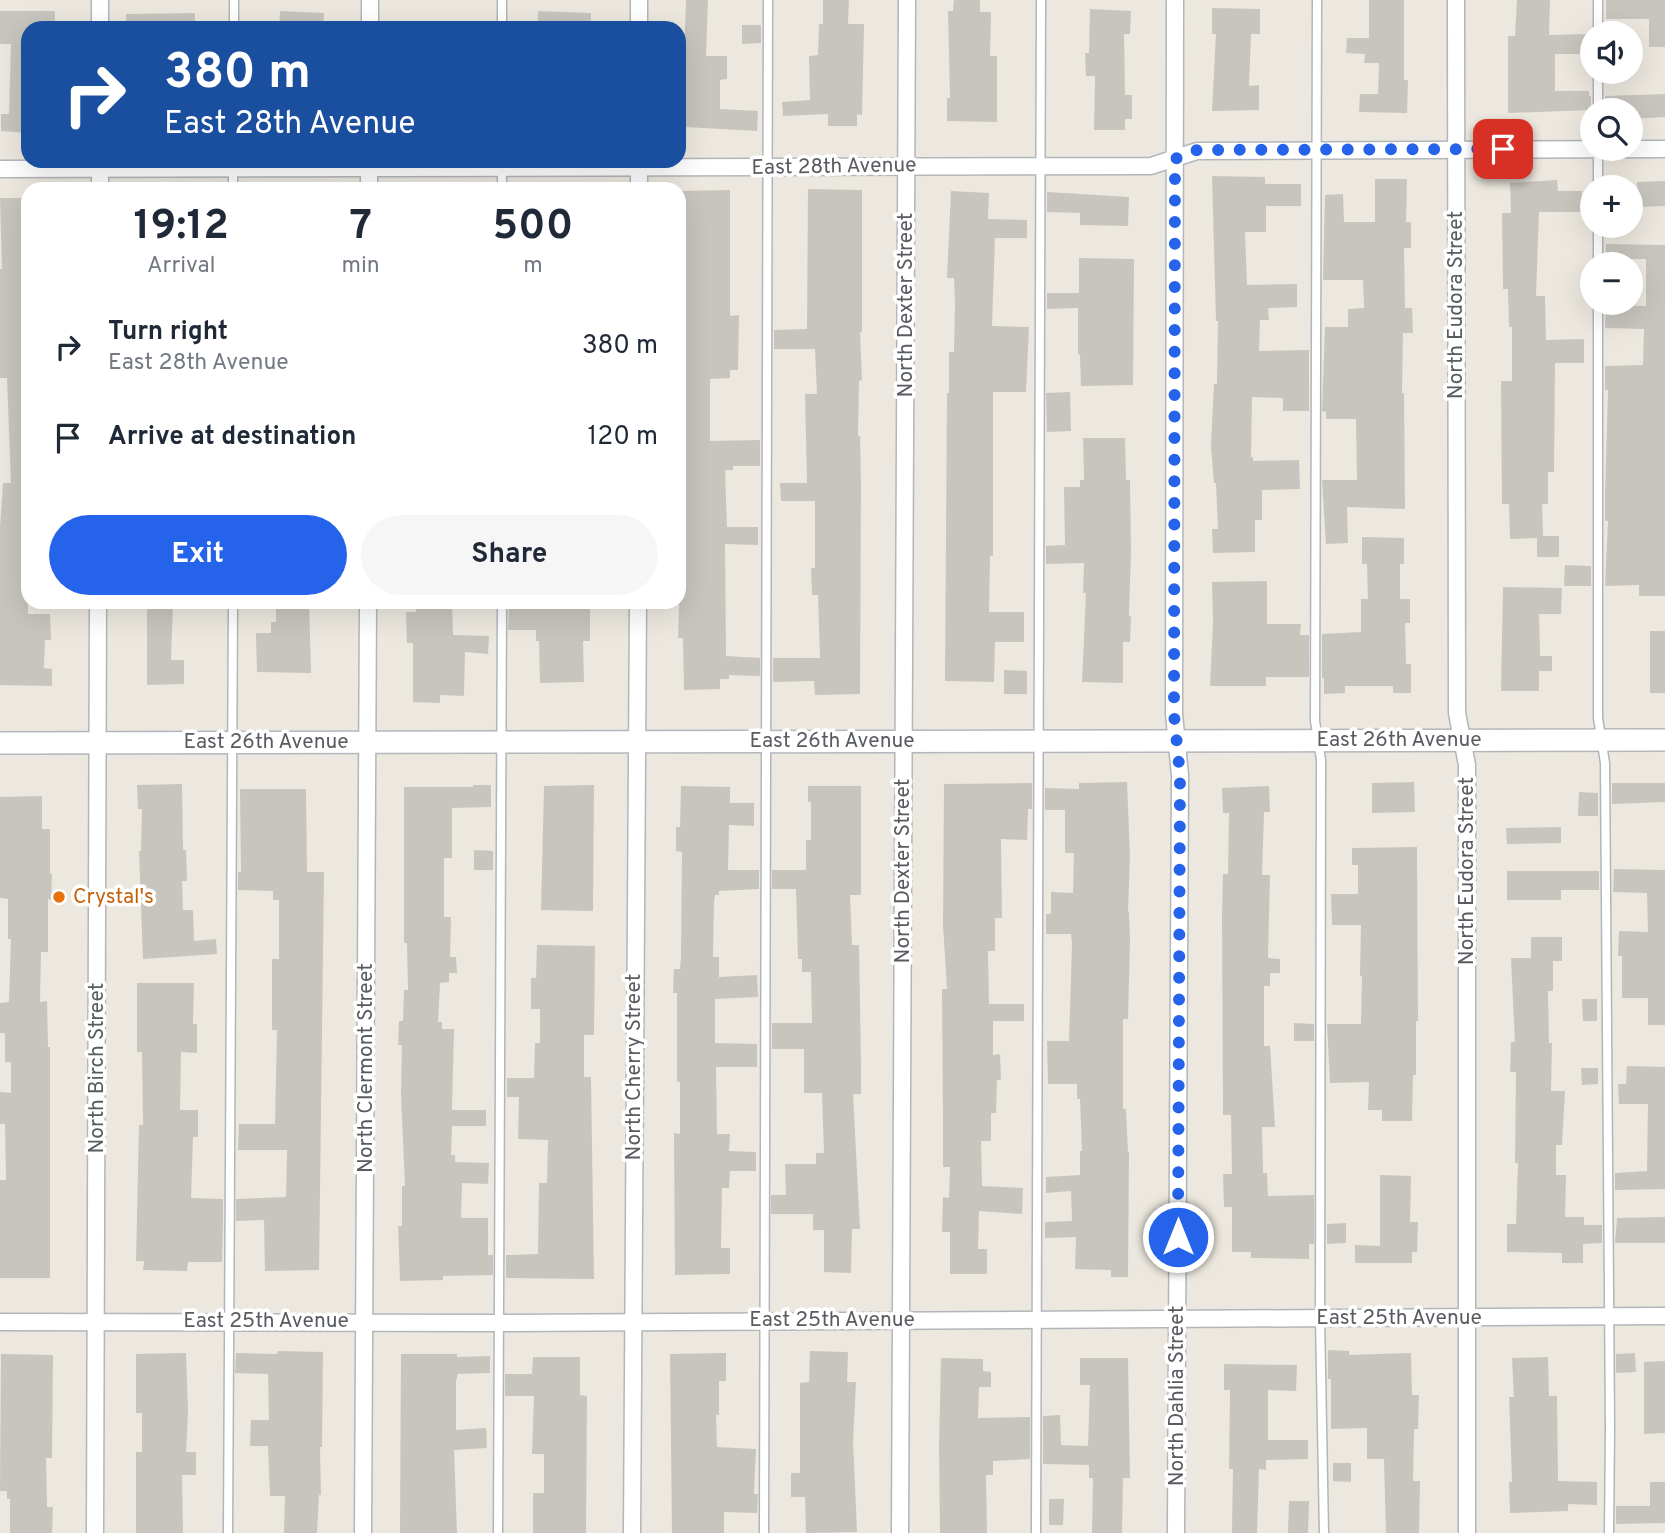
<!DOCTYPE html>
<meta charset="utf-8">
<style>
:root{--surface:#fff;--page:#f6f6f7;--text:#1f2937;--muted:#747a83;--accent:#2563eb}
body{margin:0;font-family:Overpass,sans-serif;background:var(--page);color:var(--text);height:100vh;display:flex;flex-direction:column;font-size:26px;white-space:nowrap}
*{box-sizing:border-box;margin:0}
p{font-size:23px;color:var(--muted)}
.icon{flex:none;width:38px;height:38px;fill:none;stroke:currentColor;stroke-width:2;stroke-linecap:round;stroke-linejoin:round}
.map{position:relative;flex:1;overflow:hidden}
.drawer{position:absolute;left:21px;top:182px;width:665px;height:427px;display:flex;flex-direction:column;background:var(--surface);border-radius:21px;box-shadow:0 7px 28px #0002}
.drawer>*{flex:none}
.hud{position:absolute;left:21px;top:21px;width:665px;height:147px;border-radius:21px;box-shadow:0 7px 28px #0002;background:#1a4fa0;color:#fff;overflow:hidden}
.buttons{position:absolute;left:1580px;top:21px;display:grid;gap:14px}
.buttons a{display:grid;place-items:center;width:63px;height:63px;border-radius:50%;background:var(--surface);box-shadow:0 7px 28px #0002;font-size:35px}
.pin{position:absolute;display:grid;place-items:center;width:60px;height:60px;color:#fff;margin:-30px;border-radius:14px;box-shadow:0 4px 10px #0006}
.me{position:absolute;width:77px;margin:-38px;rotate:0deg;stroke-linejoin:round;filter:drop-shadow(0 0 5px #0008)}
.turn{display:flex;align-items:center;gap:24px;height:147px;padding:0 28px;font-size:32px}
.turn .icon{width:91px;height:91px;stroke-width:2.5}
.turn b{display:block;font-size:49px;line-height:60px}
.eta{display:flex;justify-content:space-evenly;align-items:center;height:119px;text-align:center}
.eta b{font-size:42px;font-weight:700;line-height:49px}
.cta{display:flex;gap:14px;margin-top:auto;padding:14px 28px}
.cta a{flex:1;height:80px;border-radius:42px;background:var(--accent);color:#fff;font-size:28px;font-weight:700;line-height:80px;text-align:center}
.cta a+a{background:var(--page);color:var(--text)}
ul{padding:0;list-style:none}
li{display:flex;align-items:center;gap:21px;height:91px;padding:0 28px}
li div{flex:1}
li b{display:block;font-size:26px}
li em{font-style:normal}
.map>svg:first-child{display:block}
.building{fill:#c8c5bf}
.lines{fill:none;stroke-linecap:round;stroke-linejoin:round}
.lane-casing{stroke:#b2b6ba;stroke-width:11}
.street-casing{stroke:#b2b6ba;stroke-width:19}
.secondary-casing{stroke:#b3b7bd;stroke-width:24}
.lane{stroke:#fff;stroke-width:8}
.street{stroke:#fff;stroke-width:16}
.secondary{stroke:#fff;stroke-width:21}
.route{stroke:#2563eb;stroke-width:12;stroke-dasharray:0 21.6}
.food-dot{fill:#e8710a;stroke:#fff;stroke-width:2.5}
.labels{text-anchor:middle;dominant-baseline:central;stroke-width:7;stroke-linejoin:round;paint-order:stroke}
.street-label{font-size:21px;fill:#585c61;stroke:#fff}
.food-label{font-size:21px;fill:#c56008;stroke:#fff;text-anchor:start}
</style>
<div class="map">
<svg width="1665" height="1533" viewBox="0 0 1665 1533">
<rect width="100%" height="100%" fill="#ece8df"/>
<!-- building -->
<g class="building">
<polygon points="686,0 708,0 706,56 727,56 727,79 720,80 720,109 758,111 757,131 685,127 685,117 682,117 682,71 680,72 680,56 684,56"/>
<polygon points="823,0 849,0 848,24 864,24 862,115 857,114 857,126 828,126 828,114 783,116 782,102 810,100 809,56 818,55 819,24 823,24"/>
<polygon points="954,0 980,0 980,12 991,12 990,56 997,56 997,122 947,121 947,98 950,98 948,11 953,11"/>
<polygon points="1369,0 1404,0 1404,80 1408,80 1407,113 1359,112 1360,94 1378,94 1379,63 1364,63 1365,54 1346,53 1347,38 1369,38"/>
<polygon points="1517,0 1550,0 1549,35 1588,34 1588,54 1555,54 1555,91 1589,91 1589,96 1591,96 1591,110 1508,113 1508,36 1515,36"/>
<polygon points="1606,0 1665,0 1665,47 1649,47 1649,19 1606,19"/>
<polygon points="1212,8 1260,9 1260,34 1251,34 1249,86 1259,85 1259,110 1212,111 1216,34 1212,34"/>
<polygon points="1090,9 1131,11 1130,34 1124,34 1125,95 1132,95 1132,119 1125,119 1125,130 1094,130 1095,76 1086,76 1085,53 1089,53"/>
<polygon points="0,11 55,11 55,28 28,28 28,133 1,131 1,114 9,114 11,44 0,44"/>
<polygon points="280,11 324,13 323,28 279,28"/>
<polygon points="538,11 591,13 591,28 538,28"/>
<polygon points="195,13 195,28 126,28 126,14"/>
<polygon points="742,25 761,25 761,43 742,44"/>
<polygon points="1665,94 1665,117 1631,119 1631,110 1605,110 1605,96"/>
<polygon points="1212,176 1265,177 1265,184 1301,184 1301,206 1266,206 1266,232 1245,232 1247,285 1297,284 1297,307 1268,308 1269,320 1260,320 1259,351 1309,350 1309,411 1283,411 1283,398 1252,397 1251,457 1253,457 1253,461 1299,460 1300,489 1262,490 1262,520 1255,520 1255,552 1213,553 1212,529 1218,529 1216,483 1214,483 1211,446 1214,384 1217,384 1218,321 1216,321"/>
<polygon points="1375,179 1407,179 1406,222 1411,222 1411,248 1404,248 1405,308 1412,308 1413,333 1403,333 1402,393 1404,393 1405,509 1347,507 1348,543 1326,544 1322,480 1357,480 1356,419 1326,419 1326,412 1322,411 1325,327 1348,327 1348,309 1364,308 1363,280 1323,280 1325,195 1343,194 1344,222 1375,222"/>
<polygon points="1557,180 1558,191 1582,191 1582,212 1539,212 1536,296 1545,296 1546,340 1584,339 1584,363 1555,363 1554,472 1548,472 1548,504 1542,504 1543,536 1559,536 1559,557 1537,557 1537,538 1510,539 1509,504 1502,504 1501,381 1512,381 1512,327 1509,327 1508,289 1503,289 1502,213 1511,213 1510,183"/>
<polygon points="1665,181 1665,206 1638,207 1637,182"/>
<polygon points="808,189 862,190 862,332 860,332 862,380 859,381 858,436 860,436 861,484 860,694 815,695 814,681 773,682 773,658 820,658 818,595 812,595 811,568 815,568 815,501 781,501 780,483 807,483 805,394 817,394 815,349 774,349 774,330 807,329"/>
<polygon points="730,190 730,316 739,315 738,370 730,370 730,378 710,379 710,441 760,440 760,466 733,466 733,470 725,470 727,527 758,527 758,545 725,544 726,656 760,658 760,676 729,675 729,679 720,679 720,689 684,690 683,638 678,638 682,508 679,508 679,191"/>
<polygon points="951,191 989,193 988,219 1027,220 1027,238 995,238 992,326 1029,327 1026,392 993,392 993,556 990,556 989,612 1024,612 1024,642 995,642 994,682 945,681 947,393 949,393 949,352 954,352 955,304 954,278 947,278"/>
<polygon points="1047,192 1129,197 1128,226 1080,225 1080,213 1047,212"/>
<polygon points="0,198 28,198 28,614 50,614 51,640 45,640 44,668 52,669 52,686 0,685 0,527 3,483 11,483 7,378 0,378 0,269 2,269"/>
<polygon points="1606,244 1665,245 1665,596 1639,596 1639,585 1605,586 1608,521 1605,521 1605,494 1608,390 1605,390 1605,366 1643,365 1644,329 1605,328 1606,305 1646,306 1646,259 1605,259"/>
<polygon points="1079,258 1134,259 1133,385 1081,386 1080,355 1078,354 1078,308 1047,309 1047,293 1079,293"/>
<polygon points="1070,392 1071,431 1047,432 1046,393"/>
<polygon points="1083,438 1125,438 1126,480 1130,480 1131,550 1129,616 1131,616 1130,642 1123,642 1123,683 1082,682 1086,593 1083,593 1084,563 1046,564 1046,546 1065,545 1064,487 1080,487 1080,480 1084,480"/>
<polygon points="1362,537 1404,538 1404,564 1400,564 1400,599 1410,599 1410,623 1405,623 1406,664 1411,664 1411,693 1393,693 1393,686 1345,686 1345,693 1324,694 1324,678 1322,678 1322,634 1361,632 1361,599 1368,599 1367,564 1362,564"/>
<polygon points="1565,565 1591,566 1591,586 1564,586"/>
<polygon points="1267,581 1267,624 1301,624 1300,635 1309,635 1309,677 1266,677 1266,686 1210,686 1213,623 1212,582"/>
<polygon points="1503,587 1562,588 1561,614 1539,614 1540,656 1552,656 1552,671 1539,671 1539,691 1501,691"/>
<polygon points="147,602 173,602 171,660 184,660 184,684 147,685"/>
<polygon points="276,602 309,602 311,673 257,672 256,633 271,633 271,622 276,622"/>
<polygon points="416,602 452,602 453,635 489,636 488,654 465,652 464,696 440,695 440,703 413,702 413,643 407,643 406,612 416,612"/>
<polygon points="509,602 590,602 590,641 583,641 584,682 540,683 539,641 536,641 536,630 508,630"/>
<rect x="1650" y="631" width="15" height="62"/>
<polygon points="1004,670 1027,671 1027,694 1004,694"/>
<polygon points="1127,782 1130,856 1128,912 1129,912 1130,941 1128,1019 1123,1019 1123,1109 1126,1109 1128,1152 1129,1152 1128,1277 1111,1277 1111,1270 1075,1269 1076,1237 1045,1238 1045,1222 1072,1221 1071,1191 1046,1193 1046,1177 1080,1175 1080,1151 1082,1151 1080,1099 1077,1099 1077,1084 1048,1084 1047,1041 1069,1041 1072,943 1071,934 1046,934 1046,914 1051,914 1051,892 1073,893 1074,853 1065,853 1065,810 1045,810 1045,788 1079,789 1079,783"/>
<polygon points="1414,782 1415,812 1372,813 1372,783"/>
<polygon points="1032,783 1032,809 1028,809 1027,840 1001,839 1002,918 995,918 995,951 988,951 989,1004 1024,1004 1024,1021 993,1021 993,1055 1000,1054 1001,1080 997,1080 996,1113 991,1113 991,1141 981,1141 982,1186 1023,1188 1022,1214 979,1211 978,1249 987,1249 987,1274 950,1274 950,1232 942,1232 943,1197 949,1198 950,1167 943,1167 943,1127 942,989 947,989 943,924 944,784"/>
<polygon points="1612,783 1665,783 1665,802 1612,804"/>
<polygon points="182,784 183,850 186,850 187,881 182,881 183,910 193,910 194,941 216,939 217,954 143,959 139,851 141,851 142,809 138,809 137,785"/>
<polygon points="473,785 491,785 491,807 452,808 452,858 444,858 444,917 451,917 450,957 456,957 457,973 449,973 449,982 440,983 438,1022 442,1022 442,1029 454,1029 452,1110 486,1110 486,1126 452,1126 451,1155 455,1155 455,1162 489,1163 488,1184 462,1183 461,1218 488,1218 488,1255 493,1255 493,1275 443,1276 443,1280 400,1281 398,1226 402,1226 402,1186 405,1186 401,1095 402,1045 398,1045 399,1021 403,1021 404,990 408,990 407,943 404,943 404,787 473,787"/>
<polygon points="594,785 593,911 541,910 544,786"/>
<polygon points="681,786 730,787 730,803 754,803 754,826 729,825 728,870 759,870 759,889 719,891 719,895 715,895 714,902 713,957 719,957 719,977 757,975 758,997 715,999 715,1043 757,1044 757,1067 716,1067 717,1134 730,1134 729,1151 756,1152 756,1171 730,1171 729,1188 722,1188 721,1248 730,1248 730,1274 675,1275 674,1133 680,1134 680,1082 677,1082 677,993 673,993 674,969 680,969 681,956 682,852 676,851 676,827 680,827"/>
<polygon points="808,786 861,786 861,895 850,895 852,945 859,945 861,1066 861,1094 853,1094 860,1229 852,1229 851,1273 824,1272 824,1230 813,1230 813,1214 771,1214 771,1195 786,1195 785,1164 816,1164 816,1153 824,1153 822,1093 804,1093 804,1049 772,1049 772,1023 812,1023 811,972 802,972 802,959 798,959 796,889 772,889 772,870 806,870 806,840 811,840 811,802 808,802"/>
<polygon points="1269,786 1270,812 1264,812 1262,875 1270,875 1268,958 1280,959 1280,973 1270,973 1270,986 1264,986 1264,1046 1270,1046 1275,1127 1262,1127 1263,1173 1267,1173 1268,1196 1314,1195 1314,1244 1309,1244 1309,1259 1251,1258 1251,1252 1232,1252 1232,1207 1224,1207 1223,1174 1232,1174 1231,1115 1223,1115 1222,915 1223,874 1228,874 1229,813 1223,813 1222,788"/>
<polygon points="240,789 306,789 307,872 324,872 319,1270 265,1271 264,1220 236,1221 236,1199 286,1197 287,1150 238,1150 239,1124 275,1124 277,1030 272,1030 272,959 279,959 279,900 273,900 273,891 238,890 238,872 241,872"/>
<polygon points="1579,792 1598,793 1598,816 1578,816"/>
<polygon points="42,796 42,829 50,829 50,874 52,874 51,900 48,899 48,952 41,952 40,1002 47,1001 48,1047 50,1047 50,1278 0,1278 0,1180 6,1180 5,1124 0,1124 0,1092 11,1093 11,1062 5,1062 5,1033 0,1033 0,1003 9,1002 11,939 8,939 8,899 0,898 0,797"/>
<polygon points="1561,827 1561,843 1507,844 1506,828"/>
<polygon points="1417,847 1418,1021 1416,1021 1416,1075 1413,1075 1412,1121 1382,1121 1382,1110 1368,1110 1369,1082 1330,1083 1327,1024 1361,1024 1362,976 1360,976 1361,925 1332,925 1331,894 1358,894 1358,865 1352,865 1352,848"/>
<polygon points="474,850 493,851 493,870 474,870"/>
<polygon points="1614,869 1665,870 1665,1025 1648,1025 1648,998 1622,998 1622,956 1618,956 1619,931 1648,932 1647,893 1613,892"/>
<polygon points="1507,871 1599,871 1599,890 1561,890 1561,900 1507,900"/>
<polygon points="1531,937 1562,937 1562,961 1553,961 1553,991 1548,991 1549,1043 1552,1043 1551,1091 1565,1091 1562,1145 1556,1145 1556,1175 1566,1175 1565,1217 1584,1217 1584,1225 1602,1225 1602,1243 1583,1244 1583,1263 1562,1263 1562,1253 1507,1252 1507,1224 1516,1224 1518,1163 1515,1163 1516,1072 1510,1072 1511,1042 1515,1042 1511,958 1531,958"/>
<polygon points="537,945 595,946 594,1035 584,1035 584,1077 591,1077 594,1279 506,1278 506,1255 538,1254 539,1183 547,1183 548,1140 518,1139 519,1097 507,1097 507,1078 534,1078 535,1043 540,1043 540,1009 531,1009 531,978 536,978"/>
<polygon points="137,983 194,983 193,1024 197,1024 197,1053 181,1052 180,1110 198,1110 198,1137 193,1137 191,1198 223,1199 223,1221 222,1262 188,1262 187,1271 143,1270 144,1261 136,1261 139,1125 143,1125 142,1052 137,1052"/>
<polygon points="1582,999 1597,999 1597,1021 1583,1021"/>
<polygon points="1294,1023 1314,1024 1314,1041 1294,1041"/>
<polygon points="1627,1066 1665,1067 1665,1189 1615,1190 1615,1173 1647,1171 1648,1104 1619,1104 1618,1084 1626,1084"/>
<polygon points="1581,1068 1598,1068 1598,1084 1582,1085"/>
<polygon points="1380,1175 1411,1176 1410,1222 1418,1222 1417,1252 1412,1252 1412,1263 1355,1263 1355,1245 1380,1246"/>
<polygon points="1665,1217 1665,1243 1615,1243 1617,1218"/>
<polygon points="1346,1223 1346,1243 1327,1244 1327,1224"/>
<polygon points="1328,1350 1349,1351 1349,1355 1411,1353 1412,1395 1419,1395 1418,1429 1414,1429 1413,1481 1420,1481 1419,1533 1386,1533 1384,1459 1367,1459 1367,1428 1331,1429 1331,1379 1328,1379"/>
<polygon points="278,1351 323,1352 322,1447 320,1447 321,1495 319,1495 317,1533 284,1533 285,1496 270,1496 268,1446 250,1446 251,1420 269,1420 268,1374 235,1373 236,1353 277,1354"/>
<polygon points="810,1351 848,1352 847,1382 856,1382 853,1441 857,1532 806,1533 805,1497 791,1497 791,1473 800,1473 800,1383 809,1382"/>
<polygon points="186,1353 188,1413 186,1452 196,1452 196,1475 182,1475 183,1533 136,1533 136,1452 142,1452 142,1413 136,1413 136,1354"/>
<polygon points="726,1353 726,1381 719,1381 719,1415 716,1415 717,1447 756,1449 754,1494 758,1494 757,1513 724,1512 724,1533 672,1533 670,1354"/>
<polygon points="1635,1353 1636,1372 1616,1373 1616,1354"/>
<polygon points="1,1354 53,1355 52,1458 46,1458 47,1507 53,1507 52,1533 10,1533 10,1499 7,1499 7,1491 0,1491"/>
<polygon points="401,1354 457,1354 457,1357 490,1356 490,1373 458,1374 456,1381 456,1430 486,1428 487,1448 454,1450 457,1533 400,1533"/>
<polygon points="533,1357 580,1357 580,1395 587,1396 586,1533 533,1533 533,1493 544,1493 544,1454 532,1454 534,1396 505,1396 505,1374 532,1374"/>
<polygon points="1548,1357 1549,1396 1557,1396 1558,1481 1597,1482 1597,1505 1568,1504 1568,1511 1510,1513 1509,1482 1512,1482 1509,1397 1514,1397 1512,1358"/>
<polygon points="941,1358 983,1359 983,1371 991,1372 991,1387 979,1387 978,1418 1030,1417 1030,1459 993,1461 993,1475 986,1475 987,1533 940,1533 939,1445"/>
<polygon points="1080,1358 1128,1358 1130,1478 1123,1478 1122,1533 1092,1533 1093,1478 1089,1478 1089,1465 1043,1464 1043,1416 1060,1415 1061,1445 1088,1446 1090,1385 1080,1385"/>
<polygon points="1665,1361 1665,1433 1644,1434 1644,1362"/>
<polygon points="1224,1364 1297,1365 1296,1391 1268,1390 1268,1440 1308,1440 1308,1459 1266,1460 1266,1470 1259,1469 1257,1533 1232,1533 1233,1469 1229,1469 1230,1390 1224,1390"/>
<polygon points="1333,1463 1351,1463 1351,1482 1333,1481"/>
<polygon points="1650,1482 1665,1482 1665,1523 1616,1524 1616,1506 1650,1506"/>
<polygon points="1049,1499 1064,1499 1063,1525 1049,1525"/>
<polygon points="1289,1501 1309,1501 1308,1533 1288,1533"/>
</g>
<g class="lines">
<!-- lane casing -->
<g class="lane-casing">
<g id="lane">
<polyline points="1317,0 1315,721 1321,760 1320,1318 1324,1533"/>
<polyline points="1598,0 1598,33"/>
<polyline points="234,28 234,0"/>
<polyline points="502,28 502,0"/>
<polyline points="1598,72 1598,110"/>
<polyline points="1598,149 1598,187"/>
<polyline points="233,189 233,167"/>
<polyline points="502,189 502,167"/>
<polyline points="1598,226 1598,264"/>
<polyline points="1598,303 1598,718 1605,763 1610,1427 1609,1533"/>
<polyline points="228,1533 233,602"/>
<polyline points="498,1533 502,602"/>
<polyline points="764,1533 768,0"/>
<polyline points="1036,1533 1041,0"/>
</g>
</g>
<!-- street casing -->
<g class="street-casing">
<g id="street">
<polyline points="639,0 639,28"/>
<polyline points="1175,0 1174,714 1180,775 1176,1533"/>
<polyline points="1456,0 1457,713 1467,765 1467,1533"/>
<polyline points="100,28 100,0"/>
<polyline points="370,28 370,0"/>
<polyline points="0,169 1151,166 1197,151 1665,149"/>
<polyline points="100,189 100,161"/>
<polyline points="369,189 369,161"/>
<polyline points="639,189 639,161"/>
<polyline points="0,1322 501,1323 1665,1316"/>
<polyline points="95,1533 98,602"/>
<polyline points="363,1533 368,602"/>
<polyline points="632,1533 638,602"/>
<polyline points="900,1533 907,0"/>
</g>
</g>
<!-- secondary casing -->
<g class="secondary-casing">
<polyline id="secondary" points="0,743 1665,740"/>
</g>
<!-- lane -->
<use href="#lane" class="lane"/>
<!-- street -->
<use href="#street" class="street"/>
<!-- secondary -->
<use href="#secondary" class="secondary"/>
</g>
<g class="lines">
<!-- route -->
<polyline class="route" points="1178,1237 1180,775 1174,714 1175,159 1197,150 1503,149"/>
</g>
<!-- markers -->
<circle class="food-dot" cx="59" cy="897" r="7"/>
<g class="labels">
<!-- street labels -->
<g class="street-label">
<text transform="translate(834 167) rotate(-1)">East 28th Avenue</text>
<text transform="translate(906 305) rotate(-90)">North Dexter Street</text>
<text transform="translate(1456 305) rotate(-90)">North Eudora Street</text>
<text x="1399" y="740">East 26th Avenue</text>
<text x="832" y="741">East 26th Avenue</text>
<text x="266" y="742">East 26th Avenue</text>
<text transform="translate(903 871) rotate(-90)">North Dexter Street</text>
<text transform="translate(1467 871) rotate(-90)">North Eudora Street</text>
<text transform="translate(634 1067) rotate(-90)">North Cherry Street</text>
<text transform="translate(97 1068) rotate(-90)">North Birch Street</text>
<text transform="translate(366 1068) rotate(-90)">North Clermont Street</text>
<text x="1399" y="1318">East 25th Avenue</text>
<text x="832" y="1320">East 25th Avenue</text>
<text x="266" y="1321">East 25th Avenue</text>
<text transform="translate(1177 1396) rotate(-90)">North Dahlia Street</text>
</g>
<!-- food labels -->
<g class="food-label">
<text x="73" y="897">Crystal's</text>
</g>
</g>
</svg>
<div class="buttons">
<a><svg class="icon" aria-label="sound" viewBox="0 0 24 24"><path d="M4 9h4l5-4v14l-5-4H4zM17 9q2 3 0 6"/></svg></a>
<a><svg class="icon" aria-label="search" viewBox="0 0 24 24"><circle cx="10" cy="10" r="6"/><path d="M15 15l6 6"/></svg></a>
<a>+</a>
<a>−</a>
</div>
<div class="pin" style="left:1503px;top:149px;background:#d93025"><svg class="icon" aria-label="arrive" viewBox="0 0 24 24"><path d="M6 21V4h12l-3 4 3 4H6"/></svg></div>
<svg class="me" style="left:1178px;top:1237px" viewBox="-20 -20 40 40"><circle r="17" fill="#2563eb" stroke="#fff" stroke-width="3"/><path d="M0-11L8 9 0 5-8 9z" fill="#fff"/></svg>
<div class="hud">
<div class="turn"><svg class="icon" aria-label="right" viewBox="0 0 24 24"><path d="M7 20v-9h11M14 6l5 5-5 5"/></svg><div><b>380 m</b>East 28th Avenue</div></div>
</div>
<section class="drawer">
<div class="eta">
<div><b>19:12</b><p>Arrival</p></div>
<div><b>7</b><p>min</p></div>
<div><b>500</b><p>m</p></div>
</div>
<ul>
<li><svg class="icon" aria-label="right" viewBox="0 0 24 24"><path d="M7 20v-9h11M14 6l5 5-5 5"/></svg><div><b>Turn right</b><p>East 28th Avenue</p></div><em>380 m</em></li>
<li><svg class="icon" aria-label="arrive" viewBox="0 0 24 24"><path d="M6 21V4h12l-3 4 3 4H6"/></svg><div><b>Arrive at destination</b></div><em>120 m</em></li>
</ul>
<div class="cta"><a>Exit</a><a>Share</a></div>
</section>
</div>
